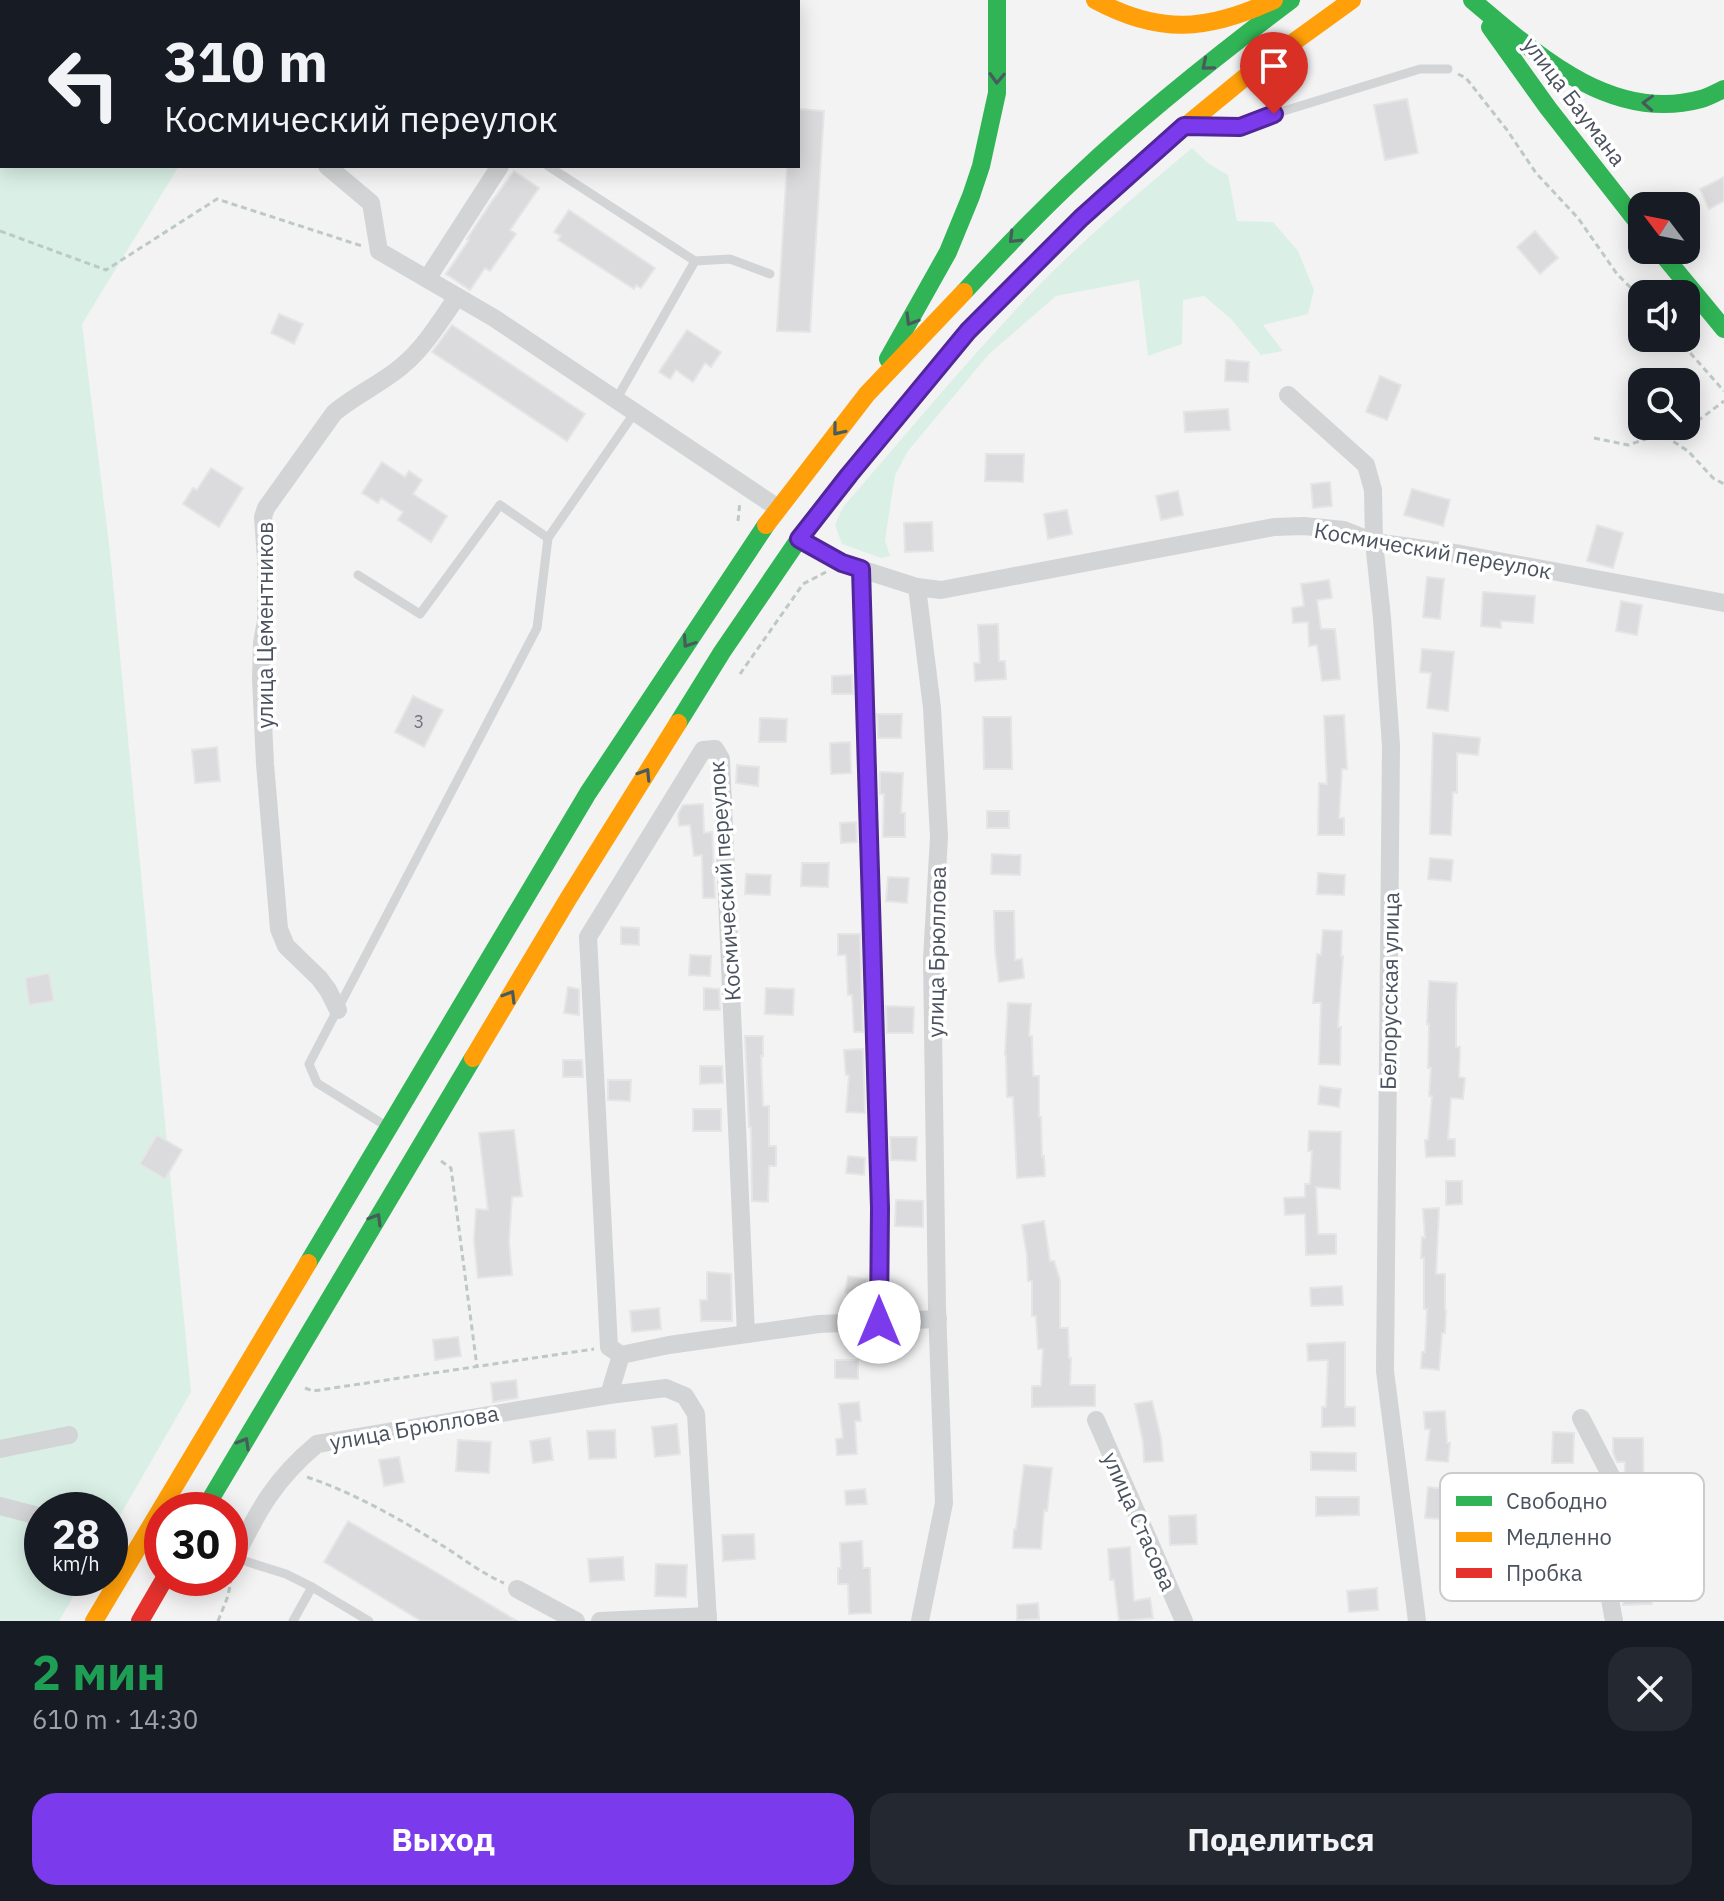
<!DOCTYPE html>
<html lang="ru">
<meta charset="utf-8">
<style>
:root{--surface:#171b24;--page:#242831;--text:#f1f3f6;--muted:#9ea1a6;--accent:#7c3aed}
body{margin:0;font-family:"IBM Plex Sans",sans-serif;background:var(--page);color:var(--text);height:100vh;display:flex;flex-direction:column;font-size:30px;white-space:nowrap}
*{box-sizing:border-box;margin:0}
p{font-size:26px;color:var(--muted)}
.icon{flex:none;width:44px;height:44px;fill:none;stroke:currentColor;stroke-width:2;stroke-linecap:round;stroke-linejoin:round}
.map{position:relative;height:1621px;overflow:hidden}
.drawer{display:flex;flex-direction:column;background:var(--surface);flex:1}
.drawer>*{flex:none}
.top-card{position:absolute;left:0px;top:0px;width:800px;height:168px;box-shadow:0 4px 20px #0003;background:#171b24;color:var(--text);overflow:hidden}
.needle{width:52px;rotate:302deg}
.buttons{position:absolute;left:1628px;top:192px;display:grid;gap:16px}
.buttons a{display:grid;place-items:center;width:72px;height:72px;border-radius:16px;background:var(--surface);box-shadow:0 4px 20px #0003;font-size:40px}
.speed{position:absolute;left:24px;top:1492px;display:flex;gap:16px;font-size:40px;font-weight:700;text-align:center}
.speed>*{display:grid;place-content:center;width:104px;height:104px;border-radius:50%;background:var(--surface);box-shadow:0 4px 20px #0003;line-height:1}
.speed small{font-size:20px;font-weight:400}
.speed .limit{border:12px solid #d22;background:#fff;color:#111}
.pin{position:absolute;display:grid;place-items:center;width:68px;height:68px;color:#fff;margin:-82px -34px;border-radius:50% 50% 50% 0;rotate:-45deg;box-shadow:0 0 8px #0007}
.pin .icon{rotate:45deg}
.me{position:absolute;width:88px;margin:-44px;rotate:0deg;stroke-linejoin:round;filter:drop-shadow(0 0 6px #0008)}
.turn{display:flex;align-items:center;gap:28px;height:168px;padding:0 32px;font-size:36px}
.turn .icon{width:104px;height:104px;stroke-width:2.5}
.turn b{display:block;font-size:56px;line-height:68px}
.round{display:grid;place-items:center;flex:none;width:84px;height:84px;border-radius:24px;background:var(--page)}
.head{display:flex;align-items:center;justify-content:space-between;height:136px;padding:0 32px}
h1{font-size:48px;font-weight:700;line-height:60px;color:#1e9e55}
.action{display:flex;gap:16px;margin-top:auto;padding:16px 32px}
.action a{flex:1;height:92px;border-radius:24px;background:var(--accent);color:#fff;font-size:32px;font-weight:700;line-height:92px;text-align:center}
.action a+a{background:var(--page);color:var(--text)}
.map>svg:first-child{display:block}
.green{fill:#daf0e6}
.building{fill:#dbdbdd;stroke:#e5e5e6;stroke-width:2}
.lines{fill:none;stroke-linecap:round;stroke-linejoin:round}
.path{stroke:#bec8c7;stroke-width:3;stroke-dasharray:6 4;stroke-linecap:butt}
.lane{stroke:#d2d4d6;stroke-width:9}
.street{stroke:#d2d4d6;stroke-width:18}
.fast{stroke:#30b455;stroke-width:18}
.slow{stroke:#ff9f0a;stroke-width:18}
.jam{stroke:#e5322d;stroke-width:18}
.oneway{stroke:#485c5e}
.route-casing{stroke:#51269a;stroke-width:20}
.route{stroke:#7c3aed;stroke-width:14}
.labels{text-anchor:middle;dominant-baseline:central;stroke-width:7;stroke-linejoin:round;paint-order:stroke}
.number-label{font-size:18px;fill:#707680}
.street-label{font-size:22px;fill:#4b525f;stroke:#fff}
.key{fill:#fff;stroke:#c9cbcf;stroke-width:2}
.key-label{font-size:22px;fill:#4b525f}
</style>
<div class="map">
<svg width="1724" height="1621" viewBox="0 0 1724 1621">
<rect width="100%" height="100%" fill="#f3f3f3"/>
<!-- green -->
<g class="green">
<polygon points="0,0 216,0 217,2 2,2 2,166 179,166 82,324 110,552 191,1392 110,1533 110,1510 42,1510 42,1578 84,1578 59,1621 0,1621"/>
<path d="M1192,148L1209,164L1228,175L1237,221L1273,222L1298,251L1314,290L1308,314L1263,325L1283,351L1261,355L1231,319L1204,296L1183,300L1182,344L1148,356L1139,280L1056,296L989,354L908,451L895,475L885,540L890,556L881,558L842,544L835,525L843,507C911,429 977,348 1050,274C1095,230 1143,189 1192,148Z"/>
</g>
<!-- building -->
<g class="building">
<polygon points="1407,99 1418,153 1385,160 1374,105"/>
<polygon points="798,109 824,111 810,332 777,331 787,166 798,166"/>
<polygon points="514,171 539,188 510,230 516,234 490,271 485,268 470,290 446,274 469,240 467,239 490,204"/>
<polygon points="1724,177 1724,201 1709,209 1700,189"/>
<polygon points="569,210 655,268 641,288 636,285 634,289 558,240 561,236 554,232"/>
<polygon points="1535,231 1558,258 1540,274 1517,247"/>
<polygon points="279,314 303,324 294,344 271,333"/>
<polygon points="452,325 585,414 567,441 432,352"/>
<polygon points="687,330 721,352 711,367 705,363 693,382 676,370 670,379 659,372"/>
<polygon points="1226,360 1249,362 1248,382 1225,381"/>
<polygon points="1380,376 1401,385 1387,420 1366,412"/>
<polygon points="1228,409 1230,430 1185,432 1184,412"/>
<polygon points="986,454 1024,454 1023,482 985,481"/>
<polygon points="382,462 405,477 409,471 422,480 413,494 447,516 431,542 398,520 403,512 381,498 378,503 362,493"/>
<polygon points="211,468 243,488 219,527 183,504 193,488 197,490"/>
<polygon points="1330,482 1332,506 1313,508 1311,484"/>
<polygon points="1412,489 1450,500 1443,526 1404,515"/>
<polygon points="1178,491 1183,515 1161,520 1156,496"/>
<polygon points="1067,510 1072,534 1048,539 1044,514"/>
<polygon points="932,522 933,551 905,552 904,523"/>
<polygon points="1597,525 1623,533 1613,568 1587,561"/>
<polygon points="1427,577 1444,579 1440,619 1423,617"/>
<polygon points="1329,580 1332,598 1317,600 1321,629 1335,629 1340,679 1322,681 1317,645 1309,646 1308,622 1293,623 1292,608 1304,606 1301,584"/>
<polygon points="1483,592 1535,596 1533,623 1501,621 1501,628 1481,626"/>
<polygon points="1621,601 1642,605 1637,635 1616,631"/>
<polygon points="998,624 999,661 1005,661 1006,679 975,681 974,663 980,663 978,625"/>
<polygon points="1422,649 1454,652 1448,711 1427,708 1431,673 1420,672"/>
<polygon points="852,675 853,694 832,694 832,676"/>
<polygon points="413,696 443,710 424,747 395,732"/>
<polygon points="877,714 902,714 901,738 878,738"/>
<polygon points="1344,715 1347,769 1342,769 1339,818 1344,818 1344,835 1318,835 1319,783 1327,784 1324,716"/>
<polygon points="983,717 1011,717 1012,769 984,769"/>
<polygon points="760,718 787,719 786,742 759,742"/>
<polygon points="1433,733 1480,738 1478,755 1457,753 1457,793 1453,792 1451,835 1430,834"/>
<polygon points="850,742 851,773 831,774 830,743"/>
<polygon points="217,747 220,781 195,783 192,750"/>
<polygon points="737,765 759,767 758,786 736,783"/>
<polygon points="880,772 903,773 901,813 905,813 905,837 883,837 884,794 880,794"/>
<polygon points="703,804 704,833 712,832 715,898 703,898 702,855 694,856 690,825 679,826 678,814 683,805"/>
<rect x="987" y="811" width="22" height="17"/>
<polygon points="856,822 857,842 841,843 840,823"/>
<polygon points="992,854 1021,855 1020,875 991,874"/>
<polygon points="1430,858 1453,860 1451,881 1428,879"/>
<polygon points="802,863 829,863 828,887 801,886"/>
<polygon points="1318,873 1345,875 1344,895 1317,894"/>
<polygon points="746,874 771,875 770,895 745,894"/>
<polygon points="888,877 909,878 907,903 886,901"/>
<polygon points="994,911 1014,911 1015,960 1022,959 1024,978 999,982 995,950"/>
<polygon points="621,927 639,928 639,945 621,944"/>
<polygon points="1323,930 1342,931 1341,956 1343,956 1338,1027 1341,1027 1340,1065 1319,1064 1321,1003 1313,1003 1317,954 1321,955"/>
<polygon points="838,934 860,934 863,1032 854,1032 852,995 848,995 846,955 838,955"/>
<polygon points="690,955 711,956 710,976 689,975"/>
<polygon points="49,973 54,1001 29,1005 25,978"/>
<polygon points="1429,981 1457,983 1456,1007 1456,1047 1460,1047 1459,1077 1465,1078 1463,1099 1451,1098 1448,1139 1455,1139 1455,1156 1426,1157 1425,1140 1428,1140 1432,1096 1429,1096 1431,1068 1428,1068 1429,1024 1427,1024"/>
<polygon points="568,987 579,989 579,1015 564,1013"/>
<polygon points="704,988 719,989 720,1010 704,1010"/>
<polygon points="766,988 794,989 793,1015 765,1014"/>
<polygon points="1008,1003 1031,1004 1029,1036 1032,1036 1033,1076 1039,1076 1039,1117 1041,1117 1042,1157 1044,1156 1045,1176 1017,1178 1013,1097 1007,1097 1006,1055 1005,1055"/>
<polygon points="886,1006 914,1007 913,1033 887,1033"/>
<polygon points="745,1036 763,1036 763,1056 761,1056 763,1106 769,1106 769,1146 776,1146 776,1166 769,1166 768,1202 752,1201 751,1127 749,1127"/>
<polygon points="863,1049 865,1113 846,1112 849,1075 846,1075 844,1050"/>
<polygon points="563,1060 582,1060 583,1077 563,1077"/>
<polygon points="700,1066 722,1066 723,1083 700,1084"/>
<polygon points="608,1080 631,1080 630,1101 608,1100"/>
<polygon points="1320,1086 1341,1089 1339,1107 1318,1104"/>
<rect x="693" y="1109" width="28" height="22"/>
<polygon points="514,1130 522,1196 512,1197 509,1241 512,1275 478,1278 474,1240 476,1209 488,1210 479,1133"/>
<polygon points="1309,1131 1341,1132 1340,1189 1316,1187 1318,1234 1336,1234 1336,1254 1306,1255 1305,1214 1285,1215 1284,1198 1305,1197 1305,1184 1310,1184 1312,1151 1308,1151"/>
<polygon points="157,1135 182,1150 165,1179 140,1164"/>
<polygon points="890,1137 917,1137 916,1161 891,1160"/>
<polygon points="848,1156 865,1158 864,1175 846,1173"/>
<polygon points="1446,1181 1462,1181 1462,1204 1446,1205"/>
<polygon points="896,1200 923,1201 923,1227 895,1226"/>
<polygon points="1439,1208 1436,1274 1445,1274 1445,1310 1446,1310 1445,1333 1442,1333 1439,1370 1421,1368 1422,1352 1425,1352 1427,1309 1424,1309 1424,1258 1421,1258 1422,1237 1425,1238 1423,1209"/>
<polygon points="1044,1221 1050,1261 1054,1261 1060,1280 1060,1328 1068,1328 1069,1358 1071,1358 1070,1385 1095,1385 1095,1406 1032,1407 1032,1386 1041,1386 1043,1349 1038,1349 1036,1316 1032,1316 1032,1281 1028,1281 1027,1256 1022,1225"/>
<polygon points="707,1272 731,1274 732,1321 701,1321 700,1300 707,1300"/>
<polygon points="848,1276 867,1279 867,1297 845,1293"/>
<polygon points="1342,1286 1343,1305 1311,1306 1310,1288"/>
<polygon points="659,1308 661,1329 632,1332 630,1311"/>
<polygon points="458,1337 461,1356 435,1360 433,1340"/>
<polygon points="1345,1342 1345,1407 1355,1407 1355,1426 1322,1427 1322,1407 1326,1407 1328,1360 1308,1361 1307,1344"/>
<polygon points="835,1360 858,1360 858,1379 835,1378"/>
<polygon points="516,1380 518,1398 493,1402 491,1383"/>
<polygon points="1152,1401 1161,1438 1163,1461 1144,1462 1143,1442 1135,1404"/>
<polygon points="859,1402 861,1421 855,1421 857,1454 837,1455 836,1439 843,1438 839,1404"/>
<polygon points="1445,1411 1447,1443 1450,1443 1448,1462 1426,1460 1430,1429 1425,1429 1424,1412"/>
<polygon points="677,1424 680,1454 655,1457 652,1427"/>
<polygon points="615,1430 616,1458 589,1459 587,1431"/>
<polygon points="1553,1432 1574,1433 1573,1463 1552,1463"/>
<polygon points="550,1438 553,1460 533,1463 530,1441"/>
<polygon points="1613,1438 1643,1438 1644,1505 1624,1505 1625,1462 1617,1462 1613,1453"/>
<polygon points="458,1440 491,1442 489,1473 456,1471"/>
<polygon points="1311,1452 1356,1453 1356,1471 1311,1470"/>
<polygon points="399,1457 404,1482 384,1486 379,1460"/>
<polygon points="1024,1465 1052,1468 1047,1511 1044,1510 1041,1549 1013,1548 1014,1529 1016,1529"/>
<polygon points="1428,1487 1446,1489 1444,1519 1425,1518"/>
<polygon points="865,1489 867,1504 846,1505 845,1491"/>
<polygon points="1316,1497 1359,1497 1359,1515 1316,1516"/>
<polygon points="1196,1515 1197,1544 1170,1545 1169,1516"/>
<polygon points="348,1521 434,1571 517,1621 421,1621 324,1562"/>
<polygon points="754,1534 755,1559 723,1561 722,1535"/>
<polygon points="862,1541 863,1568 870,1568 871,1613 849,1614 848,1584 838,1584 838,1568 841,1568 840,1543"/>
<polygon points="1130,1547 1134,1601 1150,1598 1153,1618 1119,1621 1114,1580 1110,1580 1108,1549"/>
<polygon points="1624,1554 1661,1556 1660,1572 1651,1572 1652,1604 1623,1605"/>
<polygon points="623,1557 624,1580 590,1582 588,1559"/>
<polygon points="656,1564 687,1565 686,1597 655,1596"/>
<polygon points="1377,1588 1378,1610 1349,1612 1347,1591"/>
<polygon points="1038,1603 1039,1619 1017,1620 1017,1605"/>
</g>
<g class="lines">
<!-- path -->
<g class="path">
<polyline points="1458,74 1466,78 1507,130 1536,173 1578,218 1617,274 1642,299"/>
<polyline points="0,231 106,270 217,199 362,246"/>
<polyline points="1677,338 1724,391"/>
<polyline points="1665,436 1688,451 1713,478 1724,484"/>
<polyline points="1594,438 1628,445 1649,438 1679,435 1724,401"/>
<polyline points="738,521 740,501"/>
<polyline points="740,674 803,584 826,572"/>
<polyline points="441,1161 451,1168 477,1367"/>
<polyline points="305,1388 313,1391 594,1349"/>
<path d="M307,1477C354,1493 398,1518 440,1544C461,1557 481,1573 504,1583"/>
<polyline points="218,1621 228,1596 232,1575"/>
</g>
<!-- lane -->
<g class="lane">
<polyline points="1200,126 1240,127 1274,114 1420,69 1448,69"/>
<polyline points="548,166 695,261"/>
<polyline points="616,400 695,261 730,259 770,274"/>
<polyline points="358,575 420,614 500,505 548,538 635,412"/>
<polyline points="383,1124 317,1083 309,1064 537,628 548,538"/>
<polyline points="235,1558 286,1574 312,1587 293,1621"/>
<polyline points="312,1587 369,1621"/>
</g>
<!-- street -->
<g class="street">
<polyline points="209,0 210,2"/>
<polyline points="603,2 605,0"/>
<polyline points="327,166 371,203 379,251 494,318 778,508"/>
<polyline points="427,279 500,166"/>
<polyline points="1288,395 1366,465 1373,490 1374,542 1382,618 1391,746 1385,1371 1417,1621"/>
<polyline points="799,539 842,563 917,587 941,590 1274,527 1304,526 1344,530 1374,542 1461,554 1724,603"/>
<polyline points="861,569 880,1208 879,1322"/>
<polyline points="917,587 932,708 939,837 932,959 937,1307 944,1503 920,1621"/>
<path d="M338,1010L328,990L319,978L286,946L279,929L265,764L261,679L262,643L266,621V559L263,517L266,508L334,413C355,395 381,384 402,366C425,347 440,321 457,297"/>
<polyline points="621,1355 609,1347 588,937 703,750 715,749 721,759 746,1334"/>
<polyline points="609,1395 666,1388 685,1396 696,1414 708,1621"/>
<polyline points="1581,1418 1611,1476 1607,1583 1614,1621"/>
<polyline points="1096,1420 1184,1621"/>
<polyline points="0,1449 69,1435"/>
<polyline points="0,1506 42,1517"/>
<path d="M230,1560L235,1558C258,1510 275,1479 317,1444L609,1395L621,1355L669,1345L819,1324L938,1319"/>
<polyline points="517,1589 576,1621"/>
<polyline points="600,1621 708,1616"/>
</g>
<!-- fast -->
<g class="fast">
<path d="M1472,0C1535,53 1611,124 1701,99C1709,97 1717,92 1724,89"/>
<polyline points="1490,27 1548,108 1642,228"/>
<polyline points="1659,250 1724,329"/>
<path d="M964,292C1001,252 1039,212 1079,175C1146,112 1218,55 1291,0"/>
<polyline points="888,359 948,252 971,196 981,166 997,93 997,0"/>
<polyline points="678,723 722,652 799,539 849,475 968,331 1103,197 1154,152"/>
<polyline points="308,1263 588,793 766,525"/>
<polyline points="204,1510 473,1058"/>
</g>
<!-- slow -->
<g class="slow">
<path d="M1095,0C1160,35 1208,31 1274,0"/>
<polyline points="1154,152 1244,78 1352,0"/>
<polyline points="766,525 867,394 964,292"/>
<polyline points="473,1058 568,899 678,723"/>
<polyline points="94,1621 308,1263"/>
</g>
<!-- jam -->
<polyline class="jam" points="140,1621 165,1578"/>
</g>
<!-- one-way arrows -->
<defs><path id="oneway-chevron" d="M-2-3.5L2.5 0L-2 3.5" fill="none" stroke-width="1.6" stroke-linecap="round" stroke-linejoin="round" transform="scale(2)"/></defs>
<g class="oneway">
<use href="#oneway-chevron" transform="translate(1207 65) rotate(140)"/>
<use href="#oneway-chevron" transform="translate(997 78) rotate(92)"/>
<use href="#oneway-chevron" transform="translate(1648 103) rotate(-177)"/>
<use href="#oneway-chevron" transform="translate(1014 238) rotate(135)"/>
<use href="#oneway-chevron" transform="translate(911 320) rotate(121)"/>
<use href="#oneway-chevron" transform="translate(838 430) rotate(129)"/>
<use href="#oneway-chevron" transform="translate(688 642) rotate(124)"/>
<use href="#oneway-chevron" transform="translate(645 774) rotate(-58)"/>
<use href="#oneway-chevron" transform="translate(510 996) rotate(-59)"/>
<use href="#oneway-chevron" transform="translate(376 1219) rotate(-59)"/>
<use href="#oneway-chevron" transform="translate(244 1443) rotate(-60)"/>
</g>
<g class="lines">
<!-- route casing -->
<g class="route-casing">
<polyline id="route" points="879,1322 880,1208 861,569 842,563 799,539 849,475 968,331 1081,218 1184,126 1240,127 1274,114"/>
</g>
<!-- route -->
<use href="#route" class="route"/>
</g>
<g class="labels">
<!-- number labels -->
<g class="number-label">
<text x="419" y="721">3</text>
</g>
<!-- street labels -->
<g class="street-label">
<text transform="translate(1575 101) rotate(53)">улица Баумана</text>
<text transform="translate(1433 550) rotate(10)">Космический переулок</text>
<text transform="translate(264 625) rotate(-90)">улица Цементников</text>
<text transform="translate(724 881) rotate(-94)">Космический переулок</text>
<text transform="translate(936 952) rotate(-89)">улица Брюллова</text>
<text transform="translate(1389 991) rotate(-89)">Белорусская улица</text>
<text transform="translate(414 1427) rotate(-10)">улица Брюллова</text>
<text transform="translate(1140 1521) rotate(66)">улица Стасова</text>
</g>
</g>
<!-- legend -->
<rect x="1440" y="1473" width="264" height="128" rx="12" class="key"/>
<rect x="1456" y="1496" width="36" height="10" fill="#30b455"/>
<rect x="1456" y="1532" width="36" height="10" fill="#ff9f0a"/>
<rect x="1456" y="1568" width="36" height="10" fill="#e5322d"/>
<g class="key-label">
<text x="1506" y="1509">Свободно</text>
<text x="1506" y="1545">Медленно</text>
<text x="1506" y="1581">Пробка</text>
</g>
</svg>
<div class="buttons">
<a><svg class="needle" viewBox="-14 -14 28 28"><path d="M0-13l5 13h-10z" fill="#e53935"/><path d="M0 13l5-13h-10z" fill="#9ea1a6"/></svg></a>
<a><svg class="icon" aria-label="sound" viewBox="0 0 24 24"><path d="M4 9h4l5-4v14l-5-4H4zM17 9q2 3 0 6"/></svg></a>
<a><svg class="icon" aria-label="search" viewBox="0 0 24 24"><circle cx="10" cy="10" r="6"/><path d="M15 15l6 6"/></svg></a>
</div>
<div class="speed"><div>28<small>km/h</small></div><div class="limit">30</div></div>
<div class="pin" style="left:1274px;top:114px;background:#d93025"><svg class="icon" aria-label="arrive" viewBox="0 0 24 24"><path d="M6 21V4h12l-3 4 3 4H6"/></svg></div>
<svg class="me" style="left:879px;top:1322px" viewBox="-20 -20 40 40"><circle r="19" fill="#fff"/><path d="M0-13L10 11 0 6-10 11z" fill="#7c3aed"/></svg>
<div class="top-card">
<div class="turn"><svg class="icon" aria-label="left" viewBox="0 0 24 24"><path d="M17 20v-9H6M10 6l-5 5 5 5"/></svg><div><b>310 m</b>Космический переулок</div></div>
</div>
</div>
<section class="drawer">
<div class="head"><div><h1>2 мин</h1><p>610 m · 14:30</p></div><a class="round"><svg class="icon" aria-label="close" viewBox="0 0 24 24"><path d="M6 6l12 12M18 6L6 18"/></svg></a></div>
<div class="action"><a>Выход</a><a>Поделиться</a></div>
</section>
